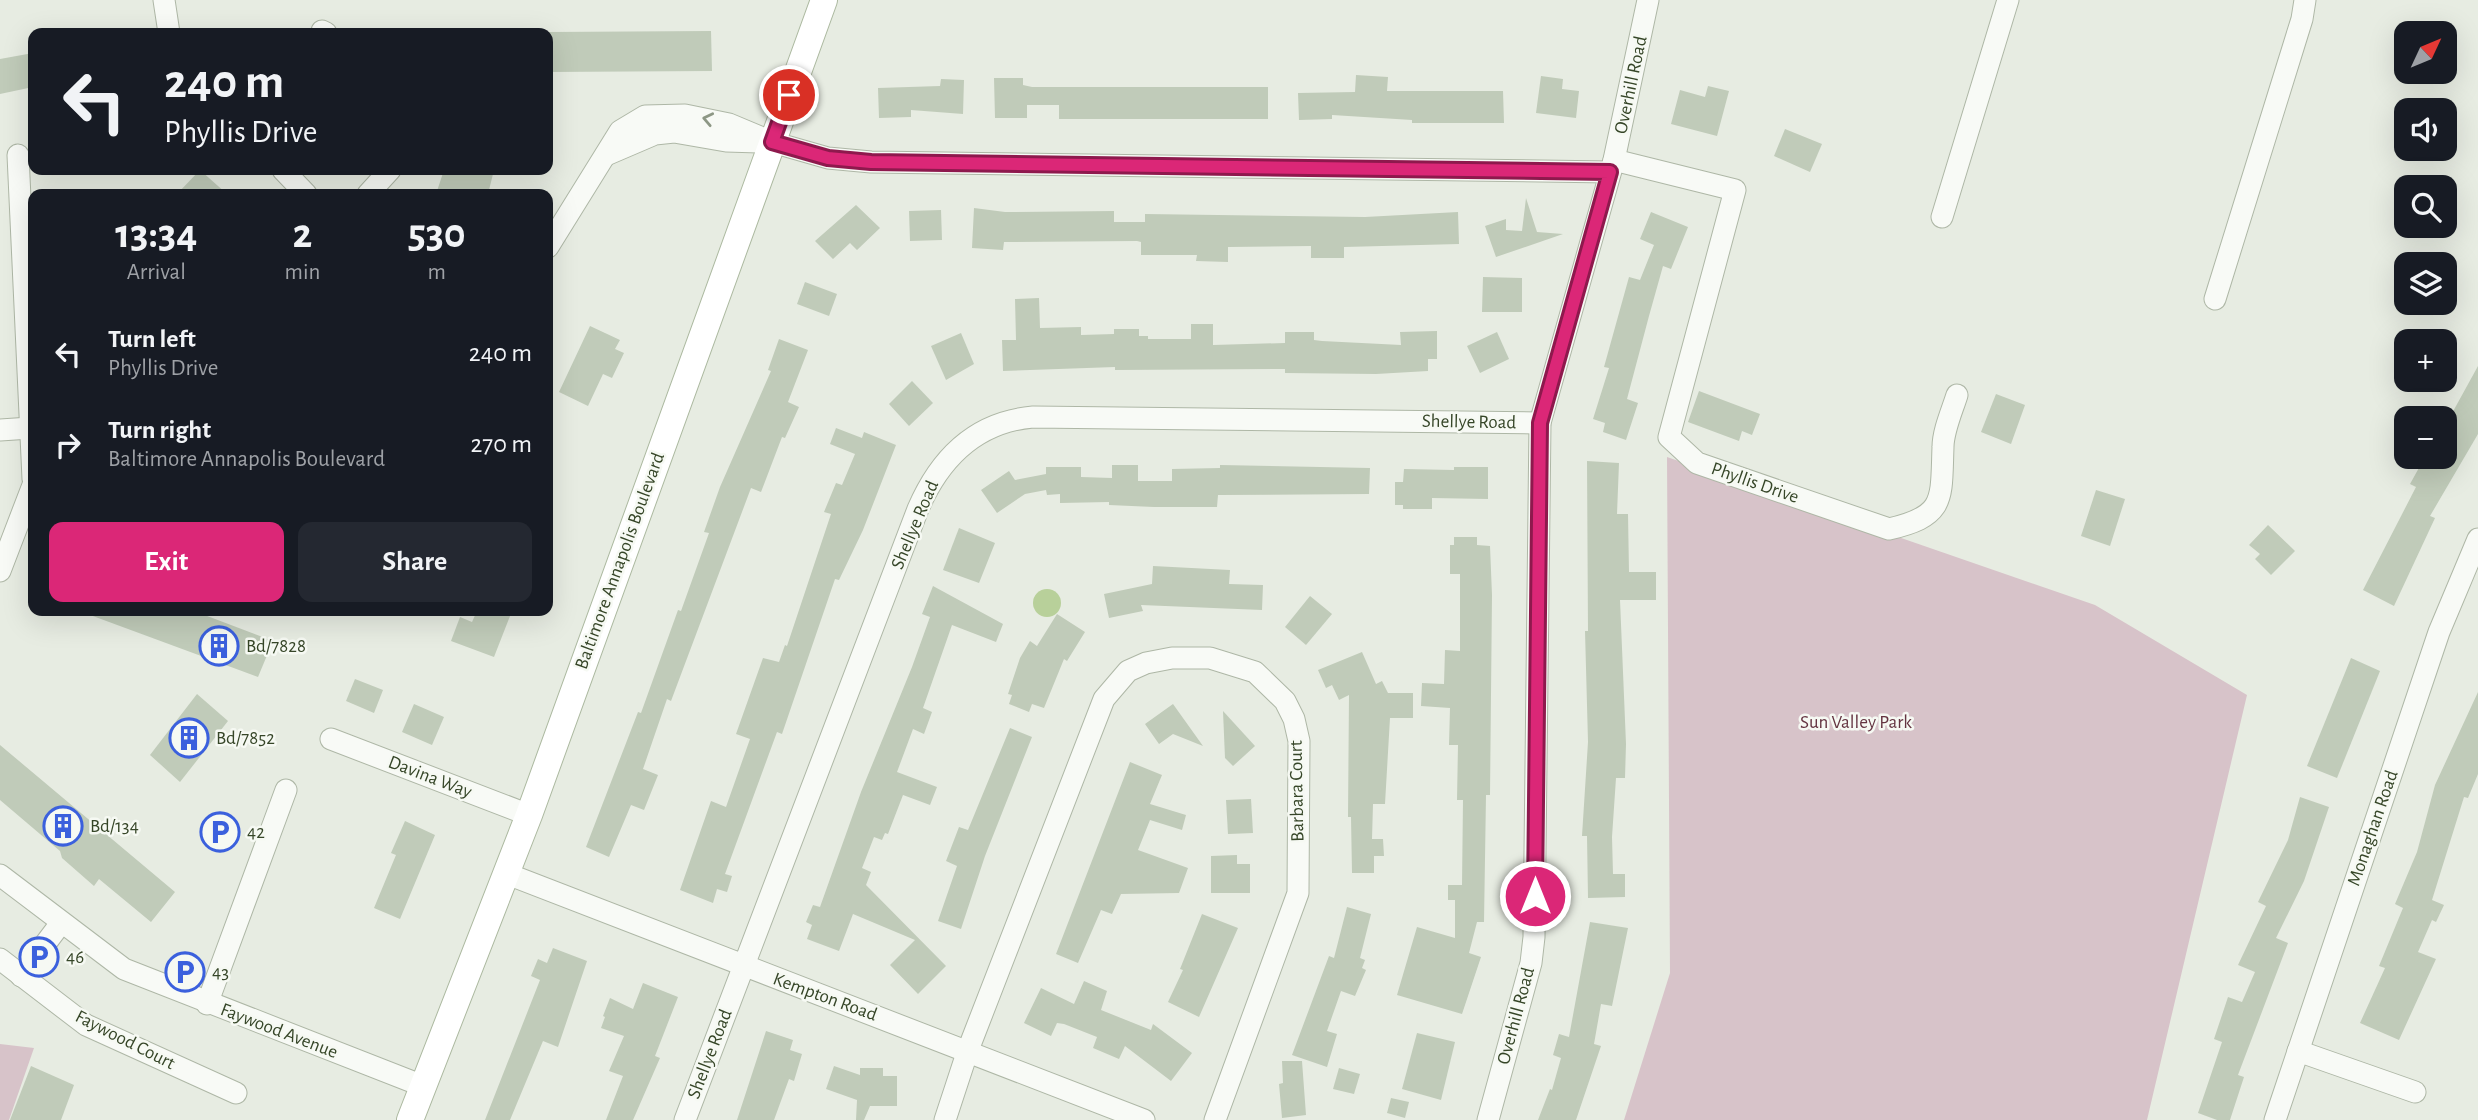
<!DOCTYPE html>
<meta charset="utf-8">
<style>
:root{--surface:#171b24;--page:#242831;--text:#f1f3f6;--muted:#9ea1a6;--accent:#db2777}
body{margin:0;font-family:"Alegreya Sans",sans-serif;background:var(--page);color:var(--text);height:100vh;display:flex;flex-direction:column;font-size:26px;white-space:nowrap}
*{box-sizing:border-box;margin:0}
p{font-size:23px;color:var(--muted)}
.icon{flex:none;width:38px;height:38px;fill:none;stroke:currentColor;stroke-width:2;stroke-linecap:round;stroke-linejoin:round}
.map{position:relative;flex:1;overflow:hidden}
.details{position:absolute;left:28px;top:189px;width:525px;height:427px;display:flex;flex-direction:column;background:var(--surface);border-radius:14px;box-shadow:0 7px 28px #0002}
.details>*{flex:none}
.banner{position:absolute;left:28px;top:28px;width:525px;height:147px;border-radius:14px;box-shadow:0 7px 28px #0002;background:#171b24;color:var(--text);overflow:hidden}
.needle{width:46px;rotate:46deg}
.tools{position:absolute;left:2394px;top:21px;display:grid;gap:14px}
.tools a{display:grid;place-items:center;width:63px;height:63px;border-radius:14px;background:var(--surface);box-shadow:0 7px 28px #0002;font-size:35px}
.pin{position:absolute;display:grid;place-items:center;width:60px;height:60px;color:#fff;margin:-30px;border:4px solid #fff;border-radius:50%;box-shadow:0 2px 7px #0007}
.me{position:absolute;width:77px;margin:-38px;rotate:0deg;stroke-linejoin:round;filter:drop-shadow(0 0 5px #0008)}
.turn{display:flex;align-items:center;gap:24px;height:147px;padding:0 21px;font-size:32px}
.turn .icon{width:91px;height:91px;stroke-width:2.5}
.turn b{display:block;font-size:49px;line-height:60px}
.eta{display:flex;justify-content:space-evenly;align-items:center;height:119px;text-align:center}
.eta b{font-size:42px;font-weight:700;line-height:49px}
.button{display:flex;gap:14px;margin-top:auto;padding:14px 21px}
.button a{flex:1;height:80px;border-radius:14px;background:var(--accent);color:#fff;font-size:28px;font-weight:700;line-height:80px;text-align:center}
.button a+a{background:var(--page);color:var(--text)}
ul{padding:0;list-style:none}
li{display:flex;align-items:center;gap:21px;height:91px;padding:0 21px}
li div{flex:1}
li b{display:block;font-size:26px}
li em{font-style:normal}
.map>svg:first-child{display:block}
.green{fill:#d7c3c9}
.water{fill:#b8d09a}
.building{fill:#c0cbb9}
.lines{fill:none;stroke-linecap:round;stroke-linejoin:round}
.minor-casing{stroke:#aeb7a6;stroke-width:23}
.major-casing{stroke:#acb9a0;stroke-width:28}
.minor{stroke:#f8faf6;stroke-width:21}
.major{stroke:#fff;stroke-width:26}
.oneway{stroke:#8d9785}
.route-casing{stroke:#8e194d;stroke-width:18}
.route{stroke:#db2777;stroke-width:12}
.labels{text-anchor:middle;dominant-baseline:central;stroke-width:5;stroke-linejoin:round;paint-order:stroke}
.street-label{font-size:19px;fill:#364628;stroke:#f6f9f3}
.poi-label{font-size:19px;fill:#364628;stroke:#f6f9f3;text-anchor:start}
.park-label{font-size:19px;fill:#643441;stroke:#f6f9f3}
</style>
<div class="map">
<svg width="2478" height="1120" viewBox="0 0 2478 1120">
<rect width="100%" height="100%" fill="#e7ece2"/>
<!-- green -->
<g class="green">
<polygon points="1667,457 2095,605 2247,695 2147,1120 1624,1120 1670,973"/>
<polygon points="0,1044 34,1048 9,1120 0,1120"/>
</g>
<!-- water -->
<circle class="water" cx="1047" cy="603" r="14"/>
<!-- building -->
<g class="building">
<polygon points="711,31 712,71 548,72 548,32"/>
<polygon points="33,53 33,87 0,94 0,59"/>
<polygon points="1356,75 1388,77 1387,91 1503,91 1504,123 1412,123 1412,120 1332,115 1332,119 1299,120 1298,93 1355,92"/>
<polygon points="1541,76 1563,79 1562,89 1579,91 1576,118 1536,113"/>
<polygon points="994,78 1023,78 1023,85 1032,87 1268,87 1268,119 1059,119 1059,105 1027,105 1027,118 995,118"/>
<polygon points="941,79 964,80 963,114 911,110 911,117 879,118 878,88 940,86"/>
<polygon points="1708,86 1729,91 1717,136 1671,124 1680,90 1705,97"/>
<polygon points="1785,129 1822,144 1810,172 1774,156"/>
<polygon points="200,170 227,194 177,194"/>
<polygon points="444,170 481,170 493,174 488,194 436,194"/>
<polygon points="1526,198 1537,232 1563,234 1496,257 1485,226 1506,219 1506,230 1522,231"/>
<polygon points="856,205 880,228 857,250 850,243 833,259 815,241"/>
<polygon points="974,208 1005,212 1114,211 1114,222 1145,222 1145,214 1365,217 1458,212 1459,244 1344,247 1344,258 1311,258 1311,246 1228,247 1228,262 1196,261 1197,255 1141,255 1141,242 1137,241 1004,242 1003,250 972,248"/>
<polygon points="941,210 942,240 910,241 909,211"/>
<polygon points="1651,212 1688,227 1671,269 1663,266 1649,316 1627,399 1638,403 1626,440 1603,432 1605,423 1593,419 1609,368 1604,367 1629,277 1640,280 1654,245 1640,239"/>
<polygon points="1483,277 1522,278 1522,312 1482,312"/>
<polygon points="805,282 837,294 829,316 797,304"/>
<polygon points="1039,298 1040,328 1081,327 1081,335 1114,334 1114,329 1139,329 1139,336 1148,336 1148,339 1191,339 1191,324 1213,324 1213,345 1285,343 1285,332 1314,332 1314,340 1322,341 1401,345 1400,332 1437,331 1437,359 1428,359 1428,371 1376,374 1285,373 1285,369 1115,370 1115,367 1003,371 1002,340 1016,340 1015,299"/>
<polygon points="590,326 620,340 615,349 624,353 612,378 603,374 588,406 559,392"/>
<polygon points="1497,332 1509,359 1480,373 1467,346"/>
<polygon points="961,333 974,364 946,380 931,346"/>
<polygon points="779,339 808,350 788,402 799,407 785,438 782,437 761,492 751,488 671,701 667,699 643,769 658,775 644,810 631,805 609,857 586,847 638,712 641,713 678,610 681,611 709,533 704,532 720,487 771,371 768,370"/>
<polygon points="2478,366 2478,434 2430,516 2435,518 2394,606 2363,590 2416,487 2410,484 2425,457 2445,457 2445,426"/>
<polygon points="912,381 933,403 909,426 889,404"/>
<polygon points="1699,391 1760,414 1752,435 1742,431 1739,441 1688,422"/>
<polygon points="1996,394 2025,405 2011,444 1981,432"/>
<polygon points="836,428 862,438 864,432 896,445 863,530 839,580 835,579 782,734 777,732 725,874 732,876 727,892 717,889 713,903 680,890 711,801 726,807 750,739 736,734 763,658 779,662 785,645 787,646 831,514 824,512 836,483 842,485 855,454 830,444"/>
<polygon points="1587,461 1619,463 1617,514 1628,514 1629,572 1656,572 1656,600 1620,600 1626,744 1625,778 1616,778 1612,837 1613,874 1625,874 1625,897 1588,898 1587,836 1582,836 1588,742 1585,631 1588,631"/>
<polygon points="1112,465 1138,465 1138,481 1172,481 1172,469 1220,468 1220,465 1370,468 1369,494 1218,495 1217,507 1154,507 1109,505 1109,502 1060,503 1060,494 1047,495 1046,490 1025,494 997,513 981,490 1009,471 1015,480 1046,474 1046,467 1081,467 1081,477 1112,478"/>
<polygon points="1454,467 1488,467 1488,499 1432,498 1432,509 1403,509 1403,505 1395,505 1395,482 1403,482 1404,469 1454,470"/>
<polygon points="2096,490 2125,499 2110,546 2081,536"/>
<polygon points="2268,525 2295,551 2271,575 2255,559 2260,554 2249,545"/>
<polygon points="959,528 995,543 979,583 943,570"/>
<polygon points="1454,537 1477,537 1477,545 1490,546 1492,595 1490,795 1486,795 1484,922 1477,922 1469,953 1481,957 1462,1014 1397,995 1417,927 1455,938 1455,900 1448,900 1448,885 1462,885 1463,800 1457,800 1458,745 1449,745 1450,708 1421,706 1422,683 1444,684 1445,650 1460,651 1460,574 1450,574 1450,545 1454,545"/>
<polygon points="1153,566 1230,570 1229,584 1263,585 1262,610 1141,605 1143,611 1109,618 1104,594 1152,584"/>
<polygon points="933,586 1003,624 996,642 952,625 923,708 932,712 924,734 913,729 897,772 937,787 930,805 903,795 888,834 885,833 882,840 874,837 862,868 871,872 866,885 946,966 918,994 890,965 915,940 853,914 839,951 807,939 812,925 806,922 813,905 820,907 861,792 912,667 930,617 922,614"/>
<polygon points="1310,596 1332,614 1306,645 1285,627"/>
<polygon points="194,611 273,641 258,677 82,612"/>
<polygon points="477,611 512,611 494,657 451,641 460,617 472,622"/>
<polygon points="1057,614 1085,632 1067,661 1064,659 1044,708 1032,704 1029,712 1009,704 1012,695 1008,694 1020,658 1030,641 1037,646"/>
<polygon points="1362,652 1376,684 1382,681 1388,693 1413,693 1413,718 1390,718 1385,804 1373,804 1372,839 1383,839 1384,856 1374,856 1374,873 1352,873 1351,817 1348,817 1349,695 1339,700 1332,685 1326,688 1318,670"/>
<polygon points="2351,658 2380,671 2337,778 2307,766"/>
<polygon points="355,679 383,690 374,713 346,701"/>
<polygon points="2478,692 2478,774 2468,798 2464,797 2432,900 2444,905 2436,922 2432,920 2418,952 2436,959 2399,1040 2360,1023 2385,968 2379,966 2403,908 2395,904 2417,852 2435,785"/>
<polygon points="197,694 228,721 180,782 150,755"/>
<polygon points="414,704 444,717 432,745 402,732"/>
<polygon points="1173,704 1203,746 1173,734 1159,744 1145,724"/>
<polygon points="1223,711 1255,746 1233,766 1225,758"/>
<polygon points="1010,728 1032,737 985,856 961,929 938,921 957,866 946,861 959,827 968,830"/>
<polygon points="0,745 175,892 151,922 99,879 94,886 62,858 60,851 0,800"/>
<polygon points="1130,762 1162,775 1150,804 1186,815 1182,830 1150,820 1138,850 1188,868 1179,893 1121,894 1112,914 1101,910 1078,963 1056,954"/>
<polygon points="2300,797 2329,807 2304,881 2276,938 2288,943 2238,1075 2244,1077 2230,1120 2217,1120 2198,1113 2222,1042 2214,1039 2228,997 2242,1002 2255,972 2238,965 2266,906 2258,902 2288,840"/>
<polygon points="1251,799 1253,833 1228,834 1226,800"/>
<polygon points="405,821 435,835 400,919 374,908 396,855 391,853"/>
<polygon points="1237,855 1237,864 1250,864 1250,893 1211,893 1211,856"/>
<polygon points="1347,907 1371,914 1360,958 1365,960 1362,968 1366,970 1355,996 1341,991 1327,1031 1337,1034 1327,1067 1292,1055 1329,956 1334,958"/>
<polygon points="1202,914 1238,928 1199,1017 1168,1002 1183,970 1180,969"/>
<polygon points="1590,922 1628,928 1612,1006 1601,1004 1594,1044 1601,1046 1576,1120 1538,1120 1550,1089 1552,1090 1561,1058 1553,1055 1559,1034 1569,1037"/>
<polygon points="553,948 587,961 558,1047 543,1041 510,1120 485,1120 540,980 531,976 538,959 547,963"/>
<polygon points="1084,981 1107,991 1101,1010 1151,1030 1153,1024 1192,1053 1171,1081 1125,1046 1119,1059 1093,1048 1097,1037 1064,1024 1057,1023 1051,1036 1024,1023 1041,988 1074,1004"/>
<polygon points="643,983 678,997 655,1056 660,1058 633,1120 606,1120 623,1076 609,1071 624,1036 601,1028 605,1017 603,1016 610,998 633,1009"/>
<polygon points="766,1031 793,1040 790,1050 802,1054 794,1081 789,1079 774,1120 737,1120"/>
<polygon points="1417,1033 1455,1042 1441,1100 1402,1089"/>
<polygon points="1282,1061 1302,1061 1306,1115 1282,1118 1279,1084 1283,1083"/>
<polygon points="31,1066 74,1085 61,1120 10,1120"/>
<polygon points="834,1066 860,1075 860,1068 883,1068 883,1076 897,1076 897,1106 870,1106 864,1120 856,1120 857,1100 826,1089"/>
<polygon points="1339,1068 1360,1074 1354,1094 1333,1089"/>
<polygon points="1391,1098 1409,1102 1405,1118 1387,1113"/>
</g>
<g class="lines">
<!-- minor casing -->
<g class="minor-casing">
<g id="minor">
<polyline points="164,0 169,33"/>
<polyline points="322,31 326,33"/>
<polyline points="18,155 33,479"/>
<polyline points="606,155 655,134 674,132 726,141 759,142"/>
<path d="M1614,160L1735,190L1669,437L1697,463L1889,529C1946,516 1941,500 1943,447C1943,431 1952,411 1957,395"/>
<polyline points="283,170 306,194"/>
<polyline points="368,194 390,170"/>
<polyline points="1942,217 2008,0"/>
<polyline points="548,247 620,131 645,116 685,115 729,124 772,142 828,158 871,162 1610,172"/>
<polyline points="2215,299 2302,19 2305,0"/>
<polyline points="0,430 30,428"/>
<polyline points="0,571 33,485"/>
<polyline points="331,739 529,815"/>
<polyline points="505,873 1144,1120"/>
<polyline points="0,875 124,969 423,1086"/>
<polyline points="0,959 86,1025 236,1093"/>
<polyline points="21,976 61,923"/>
<polyline points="207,1004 286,790"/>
<polyline points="2298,1051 2415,1092"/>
<path d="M685,1120L918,509C940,458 976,422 1033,417L1540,423"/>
<polyline points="945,1120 968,1050 1104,699 1128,671 1146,663 1172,658 1210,658 1255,672 1285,701 1294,719 1299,741 1298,893 1215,1120"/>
<polyline points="1488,1120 1531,963 1534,937 1540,423 1614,160 1648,0"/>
<polyline points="2275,1120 2439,632 2478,539"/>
</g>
</g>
<!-- major casing -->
<g class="major-casing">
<polyline id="major" points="410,1120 529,815 824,0"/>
</g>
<!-- minor -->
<use href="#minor" class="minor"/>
<!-- major -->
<use href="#major" class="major"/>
</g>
<!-- one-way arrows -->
<defs><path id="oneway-chevron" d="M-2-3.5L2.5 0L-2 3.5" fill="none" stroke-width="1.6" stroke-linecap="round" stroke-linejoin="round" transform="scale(1.75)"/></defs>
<use class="oneway" href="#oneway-chevron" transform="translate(708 119) rotate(-168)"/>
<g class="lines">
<!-- route casing -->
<g class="route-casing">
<polyline id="route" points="789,95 772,142 828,158 871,162 1610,172 1540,423 1535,896"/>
</g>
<!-- route -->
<use href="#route" class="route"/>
</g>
<!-- icons -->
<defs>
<g id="building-ring" transform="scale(2.0125)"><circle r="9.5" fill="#f6f9f3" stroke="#3b60dd" stroke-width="1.5"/><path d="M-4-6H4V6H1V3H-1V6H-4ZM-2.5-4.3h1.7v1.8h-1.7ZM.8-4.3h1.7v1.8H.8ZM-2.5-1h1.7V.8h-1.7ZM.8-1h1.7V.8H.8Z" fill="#3b60dd"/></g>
<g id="parking-ring" transform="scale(2.0125)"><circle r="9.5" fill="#f6f9f3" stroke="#3b60dd" stroke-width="1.5"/><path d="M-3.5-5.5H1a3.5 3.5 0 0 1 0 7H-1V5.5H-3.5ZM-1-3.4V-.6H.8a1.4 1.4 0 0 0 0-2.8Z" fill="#3b60dd"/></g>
</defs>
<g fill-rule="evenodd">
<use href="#building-ring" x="219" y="646"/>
<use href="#building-ring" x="189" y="738"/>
<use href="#building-ring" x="63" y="826"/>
<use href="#parking-ring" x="220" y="832"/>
<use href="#parking-ring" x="39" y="957"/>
<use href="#parking-ring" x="185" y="972"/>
</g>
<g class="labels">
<!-- street labels -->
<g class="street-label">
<text transform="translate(1631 85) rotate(-78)">Overhill Road</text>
<text transform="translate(1469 422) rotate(1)">Shellye Road</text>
<text transform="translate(1755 483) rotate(19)">Phyllis Drive</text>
<text transform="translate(915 525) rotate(-67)">Shellye Road</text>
<text transform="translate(620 561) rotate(-70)">Baltimore Annapolis Boulevard</text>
<text transform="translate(430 777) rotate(21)">Davina Way</text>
<text transform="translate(1297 791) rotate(-91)">Barbara Court</text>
<text transform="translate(2373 828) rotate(-71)">Monaghan Road</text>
<text transform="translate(825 997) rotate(20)">Kempton Road</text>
<text transform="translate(1516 1016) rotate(-75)">Overhill Road</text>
<text transform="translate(279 1031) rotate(21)">Faywood Avenue</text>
<text transform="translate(125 1040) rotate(27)">Faywood Court</text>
<text transform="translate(710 1054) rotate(-69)">Shellye Road</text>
</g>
<!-- poi labels -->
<g class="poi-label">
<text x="246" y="646">Bd/7828</text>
<text x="216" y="738">Bd/7852</text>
<text x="90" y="826">Bd/134</text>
<text x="247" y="832">42</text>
<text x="66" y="957">46</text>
<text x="212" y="972">43</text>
</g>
<!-- park labels -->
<g class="park-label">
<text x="1856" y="722">Sun Valley Park</text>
</g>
</g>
</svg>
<div class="tools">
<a><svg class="needle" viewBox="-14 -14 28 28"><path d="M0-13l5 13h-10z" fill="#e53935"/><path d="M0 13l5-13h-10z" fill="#9ea1a6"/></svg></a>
<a><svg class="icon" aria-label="sound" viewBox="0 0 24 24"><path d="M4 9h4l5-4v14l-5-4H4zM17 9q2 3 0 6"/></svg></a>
<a><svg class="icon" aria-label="search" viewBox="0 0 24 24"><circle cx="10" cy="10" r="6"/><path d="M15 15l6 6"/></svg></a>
<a><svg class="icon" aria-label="layers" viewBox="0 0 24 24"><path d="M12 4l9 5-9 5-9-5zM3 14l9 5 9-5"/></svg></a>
<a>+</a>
<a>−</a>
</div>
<div class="pin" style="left:789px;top:95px;background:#d93025"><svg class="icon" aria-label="arrive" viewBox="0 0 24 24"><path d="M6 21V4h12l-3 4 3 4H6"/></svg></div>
<svg class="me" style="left:1535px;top:896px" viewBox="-20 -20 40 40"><circle r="17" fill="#db2777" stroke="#fff" stroke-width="3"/><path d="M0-11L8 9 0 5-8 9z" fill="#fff"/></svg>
<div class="banner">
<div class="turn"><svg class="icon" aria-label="left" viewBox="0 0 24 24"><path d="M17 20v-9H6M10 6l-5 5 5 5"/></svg><div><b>240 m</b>Phyllis Drive</div></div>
</div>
<section class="details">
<div class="eta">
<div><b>13:34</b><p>Arrival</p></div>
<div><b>2</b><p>min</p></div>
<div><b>530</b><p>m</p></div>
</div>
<ul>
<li><svg class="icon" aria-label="left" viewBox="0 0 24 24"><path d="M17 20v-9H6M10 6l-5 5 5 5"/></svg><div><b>Turn left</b><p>Phyllis Drive</p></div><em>240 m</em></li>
<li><svg class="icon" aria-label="right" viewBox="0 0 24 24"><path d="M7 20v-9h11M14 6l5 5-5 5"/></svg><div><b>Turn right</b><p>Baltimore Annapolis Boulevard</p></div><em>270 m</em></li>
</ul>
<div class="button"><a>Exit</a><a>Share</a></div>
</section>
</div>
